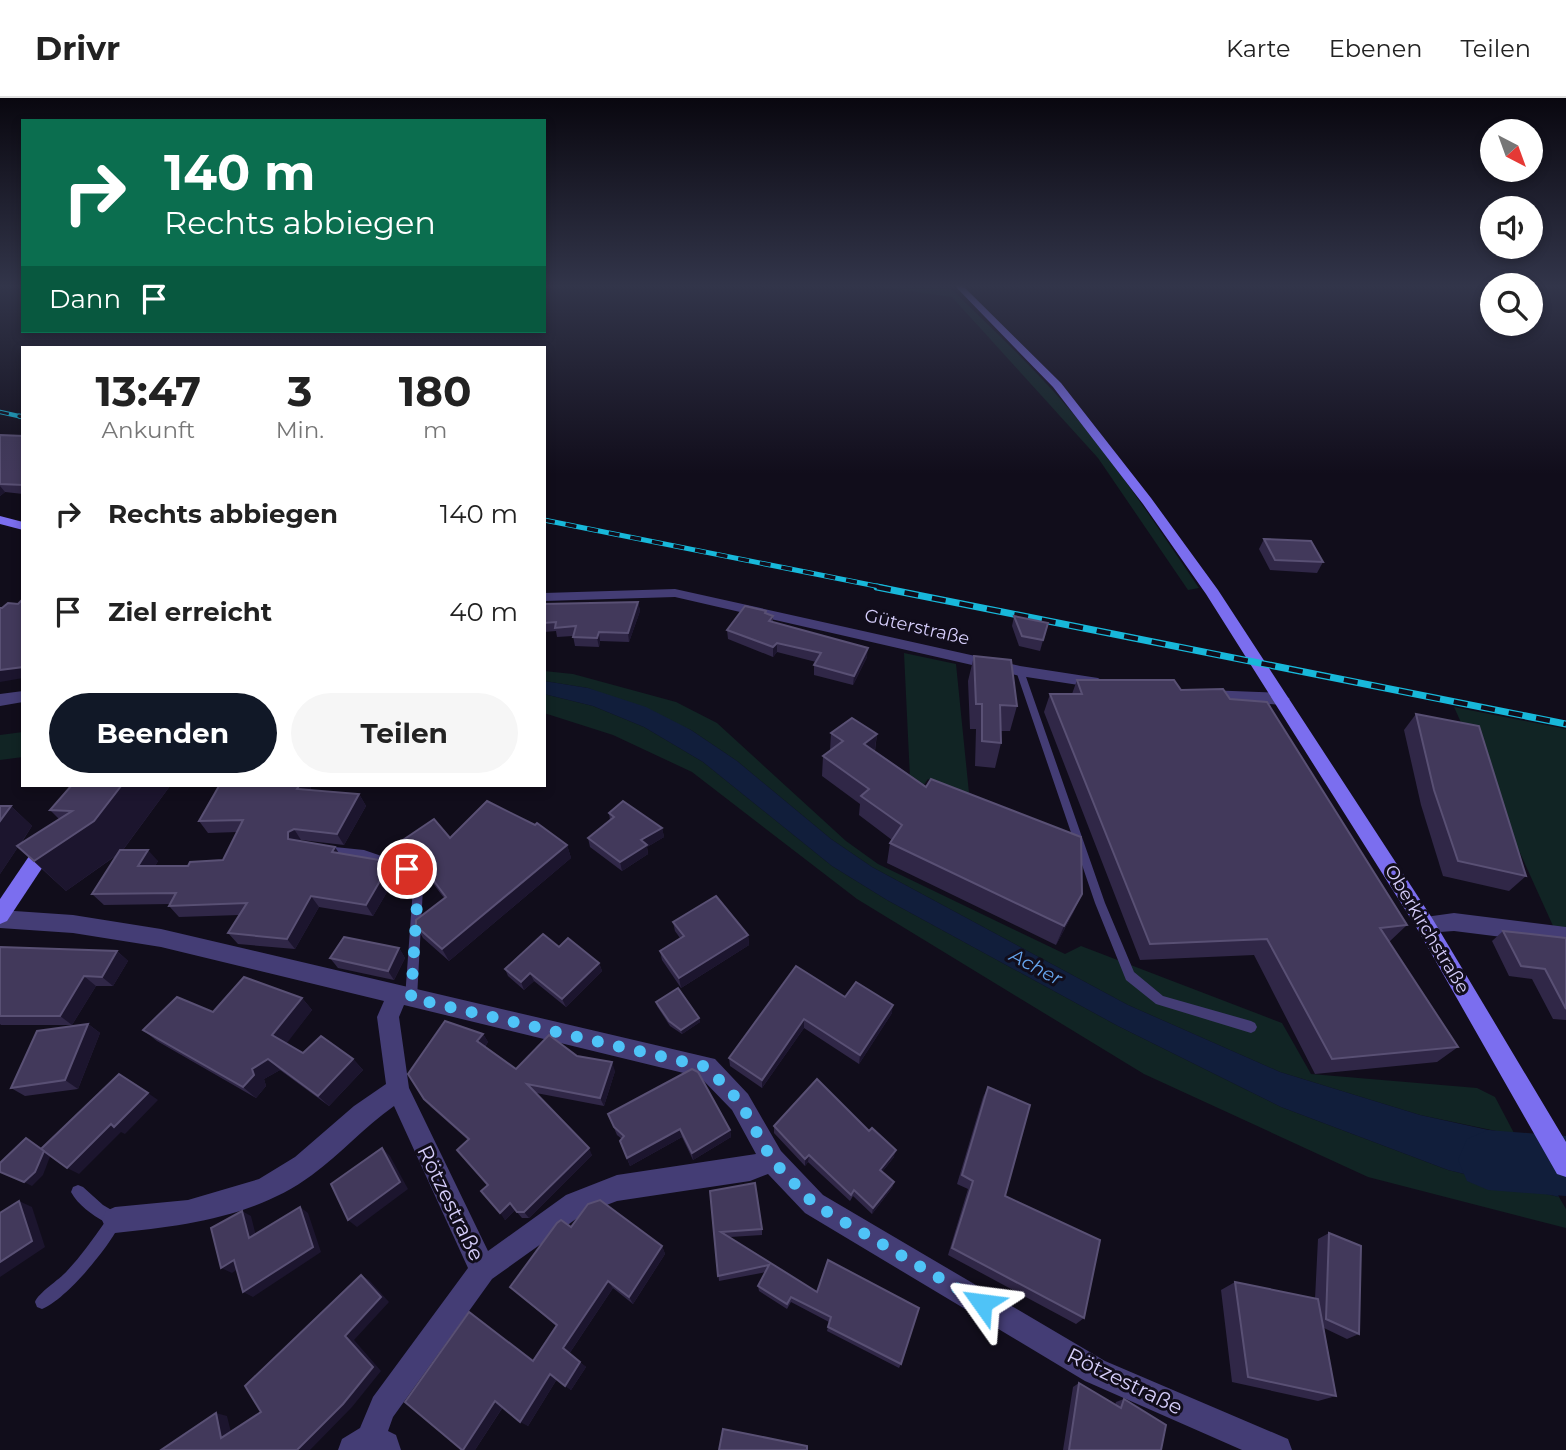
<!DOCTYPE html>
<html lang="de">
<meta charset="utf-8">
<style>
:root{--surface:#fff;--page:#f6f6f6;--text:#222;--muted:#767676;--line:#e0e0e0;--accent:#111827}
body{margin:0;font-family:Montserrat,sans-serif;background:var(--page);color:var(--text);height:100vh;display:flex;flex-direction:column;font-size:26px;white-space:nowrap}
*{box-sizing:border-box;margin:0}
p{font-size:23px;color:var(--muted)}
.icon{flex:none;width:38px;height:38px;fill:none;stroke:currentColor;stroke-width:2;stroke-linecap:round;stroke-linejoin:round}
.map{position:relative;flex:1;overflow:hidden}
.side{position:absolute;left:21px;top:248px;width:525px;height:441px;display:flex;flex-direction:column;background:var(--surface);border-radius:0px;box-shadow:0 4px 10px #0003}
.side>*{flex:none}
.guide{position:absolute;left:21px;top:21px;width:525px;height:214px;border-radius:0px;box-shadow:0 4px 10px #0003;background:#0b6e4f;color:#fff;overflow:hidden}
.needle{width:46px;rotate:139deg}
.controls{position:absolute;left:1480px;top:21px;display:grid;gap:14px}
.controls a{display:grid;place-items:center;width:63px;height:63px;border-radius:50%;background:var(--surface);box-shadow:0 4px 10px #0003;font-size:35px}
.pin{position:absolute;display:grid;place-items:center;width:60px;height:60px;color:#fff;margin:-30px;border:4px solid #fff;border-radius:50%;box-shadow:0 2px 7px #0007}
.me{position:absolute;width:77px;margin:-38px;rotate:301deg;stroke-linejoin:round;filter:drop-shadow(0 0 5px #0008)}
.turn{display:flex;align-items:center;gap:24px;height:147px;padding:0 28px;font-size:32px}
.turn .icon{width:91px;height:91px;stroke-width:2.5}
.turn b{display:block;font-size:49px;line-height:60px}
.then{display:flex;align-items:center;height:66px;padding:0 28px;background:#0003;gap:14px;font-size:26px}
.eta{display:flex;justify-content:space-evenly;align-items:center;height:119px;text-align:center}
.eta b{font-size:42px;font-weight:700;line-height:49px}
.action{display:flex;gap:14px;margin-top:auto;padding:14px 28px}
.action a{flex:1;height:80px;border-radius:42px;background:var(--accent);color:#fff;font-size:28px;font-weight:700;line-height:80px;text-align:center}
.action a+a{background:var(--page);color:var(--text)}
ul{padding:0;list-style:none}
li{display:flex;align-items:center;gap:21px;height:98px;padding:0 28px}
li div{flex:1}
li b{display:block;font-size:26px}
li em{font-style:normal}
header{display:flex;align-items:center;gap:42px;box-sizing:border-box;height:98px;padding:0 35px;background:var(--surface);border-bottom:2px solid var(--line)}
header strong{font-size:33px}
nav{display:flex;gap:38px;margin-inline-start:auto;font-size:24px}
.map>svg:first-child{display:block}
.green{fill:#112424}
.water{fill:#111e3b}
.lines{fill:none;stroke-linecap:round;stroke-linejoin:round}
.river{fill:#111e3b;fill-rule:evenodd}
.lane{fill:#443d75;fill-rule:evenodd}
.street{fill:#443d75;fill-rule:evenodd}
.secondary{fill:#7b6eef;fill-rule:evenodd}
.rail-far2-casing{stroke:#18b8da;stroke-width:4.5}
.rail-far1-casing{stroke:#18b8da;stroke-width:5}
.rail-casing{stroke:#18b8da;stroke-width:7}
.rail-far2{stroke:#110d1b;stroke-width:2.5;stroke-dasharray:9;stroke-linecap:butt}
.rail-far1{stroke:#110d1b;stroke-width:3.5;stroke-dasharray:11;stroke-linecap:butt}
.rail{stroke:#110d1b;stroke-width:4.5;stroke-dasharray:14;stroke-linecap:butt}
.wall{fill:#302747}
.shaded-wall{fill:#1c152e}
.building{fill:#42395b;stroke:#595074;stroke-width:2}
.route{stroke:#4fc3f7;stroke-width:12;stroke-dasharray:0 21.6}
.labels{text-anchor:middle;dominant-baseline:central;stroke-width:6;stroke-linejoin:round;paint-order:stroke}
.street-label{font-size:18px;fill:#d5cdfa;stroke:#110d1b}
.water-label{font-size:19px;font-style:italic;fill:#66a5ee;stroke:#110d1b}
.near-street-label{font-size:21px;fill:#d5cdfa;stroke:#110d1b}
</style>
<header>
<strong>Drivr</strong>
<nav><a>Karte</a><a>Ebenen</a><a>Teilen</a></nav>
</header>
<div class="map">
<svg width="1566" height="1352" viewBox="0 0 1566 1352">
<rect width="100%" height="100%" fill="#110d1b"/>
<!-- green -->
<g class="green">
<path d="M865,187H936L950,190C992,230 1033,269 1070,312C1118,368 1158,430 1199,490L1188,492L1098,360L952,199Z"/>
<polygon points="904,555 956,566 969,695 928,681 923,688 910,680"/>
<polygon points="544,573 573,576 676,604 717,625 846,743 878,766 1065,856 1081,848 1282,925 1311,976 1477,990 1495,999 1515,1037 1420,1017 1280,974 1128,907 872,769 831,741 737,663 691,632 588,590 544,583"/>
<polygon points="544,596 593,608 644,629 703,664 832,768 887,802 1118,928 1281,1009 1448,1072 1559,1099 1566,1111 1566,1130 1368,1079 1144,976 857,801 692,674 613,637 544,615"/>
<polygon points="1454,609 1566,631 1566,831 1554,830"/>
<polygon points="23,634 23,659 0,662 0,637"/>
</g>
<!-- water -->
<polygon class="water" points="544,583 588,590 646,609 691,632 737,663 831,741 872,769 1128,907 1280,974 1420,1017 1534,1042 1559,1099 1448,1072 1281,1009 1118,928 887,802 832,768 703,664 644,629 593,608 544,596"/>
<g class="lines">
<!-- river -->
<polygon class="river" points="1488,1032 1566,1038 1566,1098 1488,1092 1467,1083 1458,1062 1467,1041"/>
<!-- lane -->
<g class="lane">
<polygon points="1020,570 1024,573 1105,805 1134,874 1163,898 1251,923 1255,925 1257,929 1255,933 1251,935 1156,906 1126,882 1095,805 1016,573"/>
<polygon points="325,748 364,752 411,768 422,787 423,790 417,900 415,904 411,905 407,904 405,900 413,790 403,774 364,760 321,755 320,752 321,749"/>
<path d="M78,1087L83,1089L103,1107L120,1117L122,1122C112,1146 66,1202 42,1211L37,1209L35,1204C38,1195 59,1182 67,1173C81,1158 93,1141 105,1124C92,1117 78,1107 71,1094L73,1089Z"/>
</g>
<!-- street -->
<g class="street">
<polygon points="675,491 1020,568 1098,580 1106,585 1098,590 1020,578 675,499 544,503 544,495"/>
<polygon points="1206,592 1282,595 1290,601 1282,607 1200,601 1198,597"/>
<polygon points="23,593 23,604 0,608 0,596"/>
<path d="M0,812L73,817L161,831L715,961L748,996L781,1053L823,1097L1105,1263L1288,1341L1292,1352H1242L1085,1283L805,1115L768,1076L750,1083L617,1103L583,1116L492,1181L393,1319L388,1333L396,1337L401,1352H338L342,1341L360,1330L373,1299L468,1170L394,1008C364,1029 341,1056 312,1077C255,1119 184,1128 115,1135L106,1131L102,1122L106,1113L115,1109L188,1102L259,1081L295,1059L354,1008L386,986L377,919L384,903L161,849L73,835L0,830ZM404,907L700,979L732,1012L756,1056L617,1077L566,1097L488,1153L409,990L399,919Z"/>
<polygon points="1454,815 1566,829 1566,847 1454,833 1425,835 1418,832 1415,826 1418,820"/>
</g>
<!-- secondary -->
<g class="secondary">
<polygon points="954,187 962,187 1061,285 1151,400 1218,492 1432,820 1566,1044 1566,1079 1557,1076 1418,832 1206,496 1143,406 1053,289"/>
<polygon points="0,418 23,424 23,432 0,426"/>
<polygon points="47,739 54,742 56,747 54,752 7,823 0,826 0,801 40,742"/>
</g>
<!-- rail-far2 casing -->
<g class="rail-far2-casing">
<polyline id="rail-far2" points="0,314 23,319"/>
</g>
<!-- rail-far1 casing -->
<g class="rail-far1-casing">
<g id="rail-far1">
<polyline points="19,318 23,319"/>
<polyline points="544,422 886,490"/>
</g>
</g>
<!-- rail casing -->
<g class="rail-casing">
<polyline id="rail" points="877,489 1566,626"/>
</g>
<!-- rail-far2 -->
<use href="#rail-far2" class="rail-far2"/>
<!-- rail-far1 -->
<use href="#rail-far1" class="rail-far1"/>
<!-- rail -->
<use href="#rail" class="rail"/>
</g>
<!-- wall -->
<g class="wall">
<polygon points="0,337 23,338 23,396 5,394 0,398"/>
<polygon points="1264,441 1323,464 1317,475 1270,472 1259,451"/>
<polygon points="638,504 640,513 629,544 600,543 599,549 575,548 573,538 557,539 556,533 544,534 544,506"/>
<polygon points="766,516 773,518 773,524 867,559 853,587 814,577 814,567 816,564 777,554 773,559 728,541 727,532"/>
<polygon points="1014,518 1048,525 1040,553 1019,548 1012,528"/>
<polygon points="974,558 1017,608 1010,633 1001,633 1001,645 995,670 975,668 976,631 970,631 968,583"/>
<polygon points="1077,582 1181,592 1230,601 1407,827 1389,844 1458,949 1437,964 1315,976 1254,857 1140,862 1044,614 1050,596 1072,596"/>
<polygon points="1416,616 1526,778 1509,793 1443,778 1421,707 1404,632"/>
<polygon points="831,635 877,636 875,653 1082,796 1073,815 1056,847 887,765 890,745 892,742 859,717 860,706 822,678 823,658 830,653"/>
<polygon points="71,688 170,688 123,752 158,763 155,768 188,768 223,762 237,734 208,735 199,723 311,689 310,692 359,696 366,708 344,747 301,742 300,743 339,755 391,764 398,775 373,818 319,809 295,851 238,846 228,835 239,817 179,819 169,808 170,806 104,807 92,796 117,757 66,793 18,749 0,776 0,708 11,708 32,728 20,747 59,721 50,712"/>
<polygon points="609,715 662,730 664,739 647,749 648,756 622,773 590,749 588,740 610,722"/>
<polygon points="450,740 567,747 571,760 449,863 423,840 416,828 444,800 410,755 403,742"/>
<polygon points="673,824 748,837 749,847 681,890 662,862 660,853 680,840 675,833"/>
<polygon points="1503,833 1566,840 1566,922 1553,921 1532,881 1509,878 1492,843"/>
<polygon points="0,849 117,853 128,863 113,888 96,888 72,927 1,927 0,926"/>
<polygon points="559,849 599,865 602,873 566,909 534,883 524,892 508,878 505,871"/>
<polygon points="399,850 405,860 394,882 338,870 330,860"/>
<polygon points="845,899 892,915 859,966 804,930 762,990 730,968 729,960"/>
<polygon points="302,900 312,912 286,945 303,955 353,961 363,972 329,1008 280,972 264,981 266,988 256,1000 157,943 143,932 213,914"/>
<polygon points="656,904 699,920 700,924 682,936 670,928 657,908"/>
<polygon points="88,926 100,935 78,991 25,998 11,990"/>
<polygon points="483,936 488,944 485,949 516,971 577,958 615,973 604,1008 536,995 592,1057 529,1120 522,1120 515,1112 505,1122 487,1087 468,1042 431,1009 424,1001"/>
<polygon points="988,989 1005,1098 1084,1220 1076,1226 948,1157 968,1091 957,1086 983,999"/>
<polygon points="608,1016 730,1032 731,1039 693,1062 682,1039 630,1068 620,1043 622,1041 617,1037"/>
<polygon points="774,1028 894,1059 882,1074 894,1084 892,1090 872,1116 853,1098 850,1103 808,1064 805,1068 774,1035"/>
<polygon points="710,1093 762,1131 762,1137 730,1139 901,1266 899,1270 827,1233 829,1224 791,1204 787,1211 759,1193 758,1188 766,1174 719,1183"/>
<polygon points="571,1129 662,1148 665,1156 633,1206 613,1190 569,1256 586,1269 571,1292 557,1281 528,1328 503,1309 475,1352 462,1352 533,1263 556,1228 510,1189"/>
<polygon points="1329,1135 1359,1236 1347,1241 1324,1230 1336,1298 1318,1303 1232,1284 1221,1192 1235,1184 1315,1201 1318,1141"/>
<polygon points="1079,1285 1115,1307 1116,1304 1124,1301 1161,1352 1063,1352 1073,1289"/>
</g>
<!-- shaded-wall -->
<g class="shaded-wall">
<polygon points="0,388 5,394 0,398"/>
<polygon points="638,504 640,513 629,544 628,535"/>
<polygon points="599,534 600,543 599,549 597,540"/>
<polygon points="777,545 777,554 773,559 773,549"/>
<polygon points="868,550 867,559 853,587 854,578"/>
<polygon points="23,569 23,580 0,584 0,572"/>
<polygon points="877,636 874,656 864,646"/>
<polygon points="121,688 170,688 122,753 66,793 34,763"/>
<polygon points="299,688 311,688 311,689 305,703 297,691"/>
<polygon points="359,696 366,708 344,747 337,736"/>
<polygon points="11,708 32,728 0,776 0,723"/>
<polygon points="662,730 664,739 647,749 648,756 622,773 620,764 641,742"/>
<polygon points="294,731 301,742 296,745 288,741 288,734"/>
<polygon points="567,747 571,760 449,863 442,851"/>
<polygon points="335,749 342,760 332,754"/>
<polygon points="148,752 158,763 148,780 138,768"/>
<polygon points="391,764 398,775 373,818 366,807"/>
<polygon points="1082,796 1073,815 1056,847 1064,828"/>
<polygon points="311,798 319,809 295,851 287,841"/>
<polygon points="748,837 749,847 681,890 679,880"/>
<polygon points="399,850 405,860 394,882 388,873"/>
<polygon points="117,853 128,863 113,888 102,879"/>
<polygon points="599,865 602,873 566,909 562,901"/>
<polygon points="530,875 534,883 524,892 521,884"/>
<polygon points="84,878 96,888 72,927 60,918"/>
<polygon points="302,900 312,912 284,949 272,937"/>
<polygon points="893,907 892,915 859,966 860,957"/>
<polygon points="699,920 700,924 682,936 681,932"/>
<polygon points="804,921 804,930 762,990 762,982"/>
<polygon points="88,926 100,935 78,991 65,982"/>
<polygon points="483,936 488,944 482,952 477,943"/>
<polygon points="268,961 280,972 264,981 266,988 256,1000 243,989 252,971"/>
<polygon points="353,961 363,972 329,1008 318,998"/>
<polygon points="612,964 615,973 604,1008 600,1000"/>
<polygon points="148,995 158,1002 125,1036 121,1034 79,1076 67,1070 111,1026"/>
<polygon points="680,1031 682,1039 630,1068 627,1060"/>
<polygon points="730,1032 731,1039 693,1062 692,1055"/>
<polygon points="26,1040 51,1056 43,1077 32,1088 24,1084"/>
<polygon points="382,1050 390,1058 408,1091 357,1129 348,1122"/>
<polygon points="589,1050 592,1057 529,1120 524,1114"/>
<polygon points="896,1052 894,1059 879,1078 880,1072"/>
<polygon points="809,1057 808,1064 805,1068 805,1061"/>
<polygon points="894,1084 892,1090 872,1116 873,1110"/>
<polygon points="19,1103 32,1109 45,1149 0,1179 0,1164"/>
<polygon points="510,1105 515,1112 505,1122 500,1115"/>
<polygon points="300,1109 308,1115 321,1154 253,1199 243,1194"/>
<polygon points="242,1113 251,1118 258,1146 249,1140"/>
<polygon points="662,1148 665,1156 633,1206 629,1199"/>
<polygon points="234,1162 244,1167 232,1175 221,1170"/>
<polygon points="361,1177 369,1182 389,1204 354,1242 381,1273 352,1309 310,1352 297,1352 345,1238"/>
<polygon points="608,1183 613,1190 569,1256 563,1250"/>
<polygon points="580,1264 586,1269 571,1292 565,1288"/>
<polygon points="550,1276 557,1281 528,1328 520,1324"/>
<polygon points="495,1303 504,1307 475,1352 463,1352"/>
<polygon points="216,1315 227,1318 233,1342 221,1340"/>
</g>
<!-- building -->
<g class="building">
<polygon points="0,337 23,338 23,387 0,386"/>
<polygon points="1264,441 1311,443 1323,464 1275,462"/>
<polygon points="23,501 23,569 0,572 0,510 2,510 8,505 18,506"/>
<polygon points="638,504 628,535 599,534 597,540 573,539 576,528 555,530 556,524 544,525 544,506"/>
<polygon points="745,508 766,513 765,515 773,518 769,523 868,550 854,578 814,567 821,555 777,545 773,549 727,532"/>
<polygon points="1014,518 1048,525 1043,542 1022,538"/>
<polygon points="974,558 1011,562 1017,608 1000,607 1001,645 982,643 982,606 976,606"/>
<polygon points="1077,582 1174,582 1181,592 1223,591 1230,601 1267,604 1407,827 1380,830 1458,949 1332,961 1267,841 1150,846 1050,596 1082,596"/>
<polygon points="1416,616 1479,628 1526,778 1458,763 1434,692"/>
<polygon points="852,620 877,636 864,646 926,689 931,681 1081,739 1082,796 1064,828 890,745 902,727 861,698 869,691 823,658 843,643 831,635"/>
<polygon points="71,688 121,688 94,723 34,763 17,748 72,713 50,712"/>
<polygon points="219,688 299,688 297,691 359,696 337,736 294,731 288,734 288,741 335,749 332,754 391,764 366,807 311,798 287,841 228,835 247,805 169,808 176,795 92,796 120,752 148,752 138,768 188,768 190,764 223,762 243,722 199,723"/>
<polygon points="487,703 535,727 537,725 567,747 442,851 416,828 416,822 446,799 403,742 434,721 450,740"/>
<polygon points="623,703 662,730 641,742 647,747 620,764 588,740 614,719 609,715"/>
<polygon points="0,708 11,708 0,723"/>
<polygon points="716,798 748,837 679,880 660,853 684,838 673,824"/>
<polygon points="1503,833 1566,840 1566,911 1545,871 1521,868"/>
<polygon points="543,836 559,849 568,840 599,865 562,901 530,875 521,884 505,871"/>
<polygon points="344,839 399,850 388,873 330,860"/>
<polygon points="0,849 117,853 102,879 84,878 60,918 0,918"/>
<polygon points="796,868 845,899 856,884 893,907 860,957 804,921 762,982 729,960"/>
<polygon points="244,879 302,900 272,937 303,955 321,938 353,961 318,998 268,961 252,971 254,977 243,989 143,932 177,899 213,914"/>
<polygon points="678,890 699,920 681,932 669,923 656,904"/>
<polygon points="445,923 483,936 477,943 516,971 549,937 577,958 612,964 600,1000 527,986 589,1050 524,1114 517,1114 510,1105 500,1115 481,1093 488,1087 457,1052 469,1041 424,1001 408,976"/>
<polygon points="88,926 65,982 11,990 37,933"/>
<polygon points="692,971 698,974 730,1032 692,1055 680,1031 627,1060 620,1043 624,1038 614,1029 608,1016"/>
<polygon points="119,976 148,995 114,1029 111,1026 67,1070 41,1051"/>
<polygon points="817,981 869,1033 872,1030 896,1052 880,1072 894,1084 873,1110 854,1092 851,1097 809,1057 805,1061 774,1028"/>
<polygon points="988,989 1030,1007 1005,1098 1100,1142 1084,1220 952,1150 973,1083 962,1077"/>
<polygon points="26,1040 44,1053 35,1074 24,1084 0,1074 0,1065"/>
<polygon points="382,1050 400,1084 348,1122 331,1086"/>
<polygon points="755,1085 762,1131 721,1134 817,1194 828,1162 919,1210 901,1266 828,1229 831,1219 791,1199 787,1206 758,1188 769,1167 718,1178 710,1093"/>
<polygon points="600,1102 662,1148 629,1199 608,1183 563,1250 580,1264 565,1288 550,1276 520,1324 495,1303 463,1352 462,1352 405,1304 469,1214 533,1263 557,1227 510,1189 557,1125 561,1122 571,1129 588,1106"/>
<polygon points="19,1103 32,1143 0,1164 0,1115"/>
<polygon points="300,1109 313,1149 243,1194 234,1162 221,1170 211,1130 242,1113 249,1140"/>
<polygon points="1329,1135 1361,1148 1359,1236 1326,1221"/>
<polygon points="361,1177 381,1199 345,1238 373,1269 343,1306 297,1352 161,1352 216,1315 221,1340 261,1314 245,1288"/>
<polygon points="1235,1184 1318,1201 1336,1298 1248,1279"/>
<polygon points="1079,1285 1121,1310 1124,1301 1166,1327 1161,1352 1069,1352"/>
<polygon points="723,1331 807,1348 807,1352 719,1352"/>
</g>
<!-- sky -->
<linearGradient id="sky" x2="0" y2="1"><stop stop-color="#09070f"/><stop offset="0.5" stop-color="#32354a"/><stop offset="1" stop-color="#32354a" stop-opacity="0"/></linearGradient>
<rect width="1566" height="376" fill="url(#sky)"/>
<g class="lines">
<!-- route -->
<polyline class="route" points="407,771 418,790 411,900 707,969 740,1004 772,1062 814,1106 982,1205"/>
</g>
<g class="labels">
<!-- street labels -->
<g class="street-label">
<text transform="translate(917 529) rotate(13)">Güterstraße</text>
<text transform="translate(1427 831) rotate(59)">Oberkirchstraße</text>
</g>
<!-- water labels -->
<g class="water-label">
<text transform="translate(1036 869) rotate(28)">Acher</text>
</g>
<!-- near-street labels -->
<g class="near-street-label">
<text transform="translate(451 1105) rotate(64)">Rötzestraße</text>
<text transform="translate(1125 1283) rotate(26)">Rötzestraße</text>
</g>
</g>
</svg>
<div class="controls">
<a><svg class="needle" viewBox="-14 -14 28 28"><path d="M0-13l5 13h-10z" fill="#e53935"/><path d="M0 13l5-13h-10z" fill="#767676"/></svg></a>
<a><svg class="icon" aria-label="sound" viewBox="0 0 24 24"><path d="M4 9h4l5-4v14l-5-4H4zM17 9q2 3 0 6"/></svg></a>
<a><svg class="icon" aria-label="search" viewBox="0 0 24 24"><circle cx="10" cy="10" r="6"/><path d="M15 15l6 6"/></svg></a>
</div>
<div class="pin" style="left:407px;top:771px;background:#d93025"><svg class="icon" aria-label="arrive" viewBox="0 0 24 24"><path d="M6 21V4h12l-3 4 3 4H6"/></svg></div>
<svg class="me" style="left:982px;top:1205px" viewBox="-20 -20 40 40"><path d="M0-17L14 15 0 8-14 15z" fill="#4fc3f7" stroke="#fff" stroke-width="4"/></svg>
<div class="guide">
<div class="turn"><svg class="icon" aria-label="right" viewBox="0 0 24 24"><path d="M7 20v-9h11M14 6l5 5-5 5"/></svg><div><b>140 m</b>Rechts abbiegen</div></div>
<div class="then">Dann<svg class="icon" aria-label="arrive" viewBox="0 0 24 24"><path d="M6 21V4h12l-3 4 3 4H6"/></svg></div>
</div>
<section class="side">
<div class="eta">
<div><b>13:47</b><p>Ankunft</p></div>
<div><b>3</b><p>Min.</p></div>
<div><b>180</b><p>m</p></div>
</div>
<ul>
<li><svg class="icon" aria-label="right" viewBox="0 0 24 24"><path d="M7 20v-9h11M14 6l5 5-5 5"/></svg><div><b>Rechts abbiegen</b></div><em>140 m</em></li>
<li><svg class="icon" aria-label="arrive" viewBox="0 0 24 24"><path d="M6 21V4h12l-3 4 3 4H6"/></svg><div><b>Ziel erreicht</b></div><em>40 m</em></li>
</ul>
<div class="action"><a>Beenden</a><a>Teilen</a></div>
</section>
</div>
